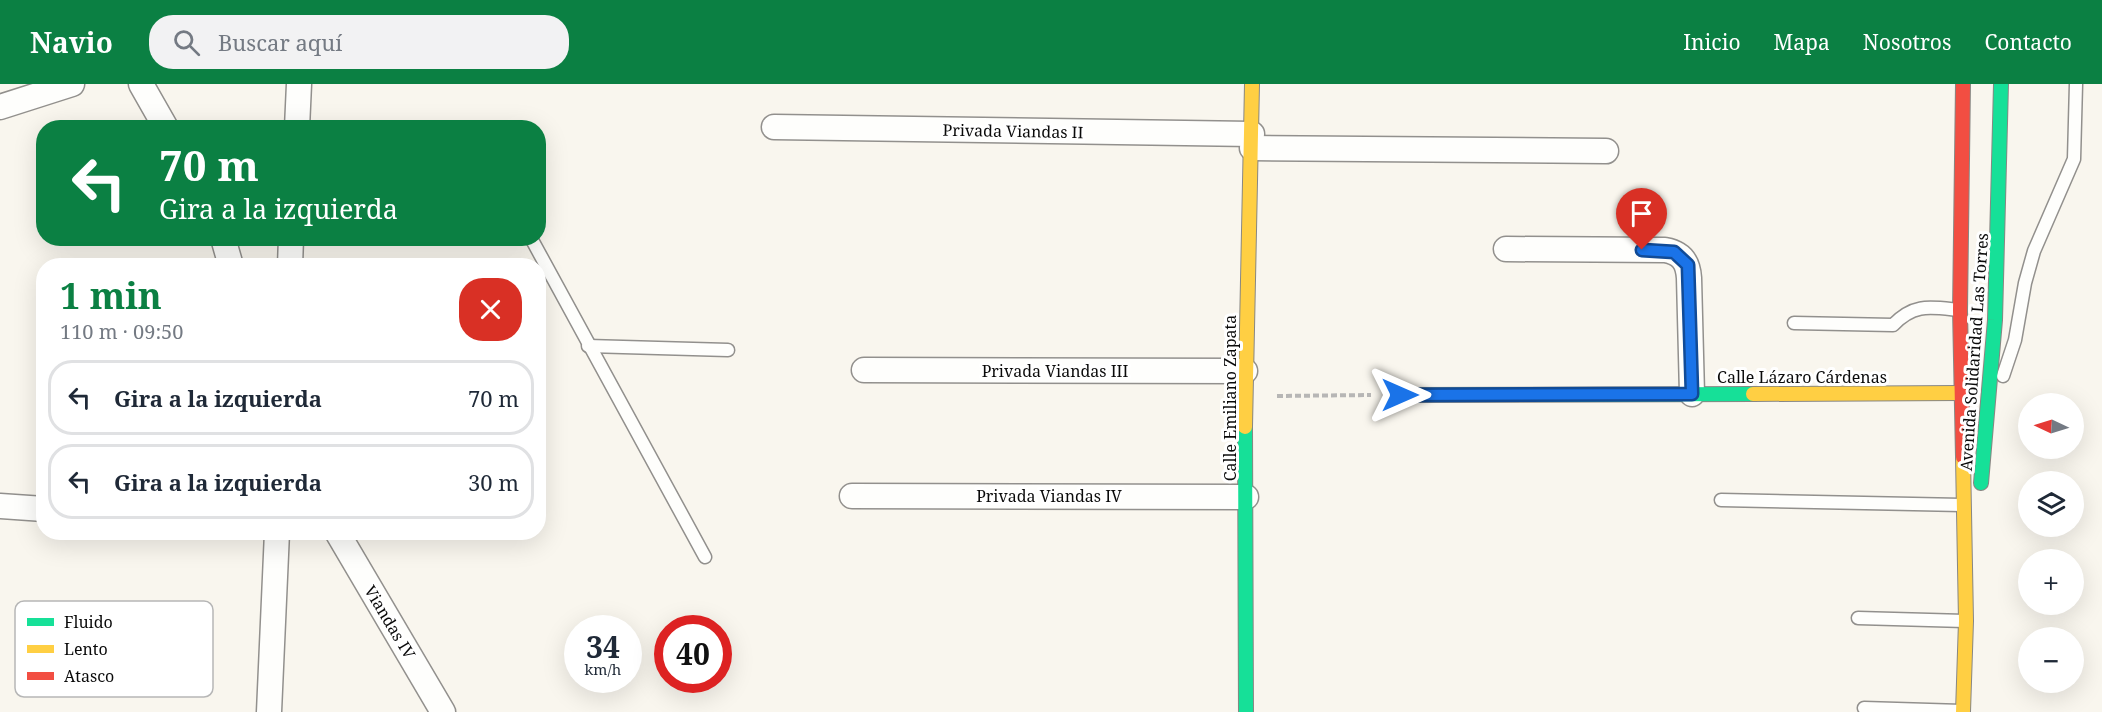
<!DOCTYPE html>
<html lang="es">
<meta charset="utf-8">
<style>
:root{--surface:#fff;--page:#f2f2f3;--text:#1f2937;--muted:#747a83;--line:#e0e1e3;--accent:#0b8043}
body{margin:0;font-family:"Noto Serif",serif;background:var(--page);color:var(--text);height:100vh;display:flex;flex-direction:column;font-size:22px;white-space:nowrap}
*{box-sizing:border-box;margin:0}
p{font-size:20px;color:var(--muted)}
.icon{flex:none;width:33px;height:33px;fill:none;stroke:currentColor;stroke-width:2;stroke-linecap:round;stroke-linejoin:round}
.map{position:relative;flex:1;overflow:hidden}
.side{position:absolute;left:36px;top:174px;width:510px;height:282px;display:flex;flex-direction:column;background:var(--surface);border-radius:24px;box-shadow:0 6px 24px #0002}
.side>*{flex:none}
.hud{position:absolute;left:36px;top:36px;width:510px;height:126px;border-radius:24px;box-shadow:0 6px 24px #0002;background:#0b8043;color:#fff;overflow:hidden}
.needle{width:39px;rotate:274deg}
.controls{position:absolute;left:2018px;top:309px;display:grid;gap:12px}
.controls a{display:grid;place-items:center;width:66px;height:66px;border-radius:50%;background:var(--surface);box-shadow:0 6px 24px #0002;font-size:30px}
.speed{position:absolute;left:564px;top:531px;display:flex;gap:12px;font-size:30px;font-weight:700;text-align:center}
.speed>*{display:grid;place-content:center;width:78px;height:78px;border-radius:50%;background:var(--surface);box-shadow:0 6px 24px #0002;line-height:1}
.speed small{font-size:15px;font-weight:400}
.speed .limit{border:9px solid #d22;background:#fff;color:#111}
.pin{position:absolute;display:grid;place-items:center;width:51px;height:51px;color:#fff;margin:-62px -26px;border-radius:50% 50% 50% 0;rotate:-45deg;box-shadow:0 0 6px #0007}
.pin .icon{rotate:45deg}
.me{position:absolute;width:66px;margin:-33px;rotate:90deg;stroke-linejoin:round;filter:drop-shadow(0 0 4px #0008)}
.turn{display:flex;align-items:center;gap:21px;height:126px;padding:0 24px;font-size:27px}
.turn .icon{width:78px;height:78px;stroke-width:2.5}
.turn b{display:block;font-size:42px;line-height:51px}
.round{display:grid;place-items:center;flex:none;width:63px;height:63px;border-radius:24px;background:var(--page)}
.overview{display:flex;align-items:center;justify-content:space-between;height:102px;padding:0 24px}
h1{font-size:36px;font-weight:700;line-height:45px;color:var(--accent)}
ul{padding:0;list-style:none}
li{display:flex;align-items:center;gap:18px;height:75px;margin:0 12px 9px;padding:0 12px;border:3px solid var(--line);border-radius:24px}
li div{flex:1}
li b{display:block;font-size:22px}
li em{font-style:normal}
header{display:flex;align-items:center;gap:36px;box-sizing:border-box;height:84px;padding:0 30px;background:var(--accent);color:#fff}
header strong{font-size:28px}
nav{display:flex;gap:33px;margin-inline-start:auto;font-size:21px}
.search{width:420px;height:54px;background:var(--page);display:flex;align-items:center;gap:15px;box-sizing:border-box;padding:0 21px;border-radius:24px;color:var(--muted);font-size:22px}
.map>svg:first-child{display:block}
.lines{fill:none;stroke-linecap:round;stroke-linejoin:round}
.lane-casing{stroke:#92908d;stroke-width:15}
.street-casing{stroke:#92908d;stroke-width:27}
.fast-casing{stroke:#888783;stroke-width:16}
.slow-casing{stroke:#888783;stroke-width:16}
.jam-casing{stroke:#888783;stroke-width:16}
.path{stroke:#b7b6b5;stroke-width:4;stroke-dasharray:6 3;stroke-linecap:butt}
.lane{stroke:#fefefc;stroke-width:12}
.street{stroke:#fefefc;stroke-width:24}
.fast{stroke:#16e098;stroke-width:14}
.slow{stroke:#ffcf43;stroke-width:14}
.jam{stroke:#f24e42;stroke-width:14}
.route-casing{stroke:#114b97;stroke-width:15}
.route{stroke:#1a73e8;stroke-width:10}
.labels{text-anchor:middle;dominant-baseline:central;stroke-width:6;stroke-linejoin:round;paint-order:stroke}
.street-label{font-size:16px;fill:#0a0a0a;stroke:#fff}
.key{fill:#fff;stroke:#b6b6b6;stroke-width:1.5}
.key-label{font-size:16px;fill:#0a0a0a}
</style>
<header>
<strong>Navio</strong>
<div class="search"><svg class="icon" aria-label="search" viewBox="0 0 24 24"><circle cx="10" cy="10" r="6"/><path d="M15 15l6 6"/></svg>Buscar aquí</div>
<nav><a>Inicio</a><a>Mapa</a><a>Nosotros</a><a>Contacto</a></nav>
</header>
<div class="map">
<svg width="2102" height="628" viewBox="0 0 2102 628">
<rect width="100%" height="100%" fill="#f9f6ee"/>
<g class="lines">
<!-- lane casing -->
<g class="lane-casing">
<g id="lane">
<polyline points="531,154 705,473"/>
<path d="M1794,239L1893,241C1914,219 1930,223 1959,226"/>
<polyline points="588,262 728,266"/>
<polyline points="2003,292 2015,256 2025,199 2034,167 2074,75 2076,0"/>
<polyline points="1721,416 1962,421"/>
<polyline points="1858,534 1965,537"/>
<polyline points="1864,624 1962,627"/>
</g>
</g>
<!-- street casing -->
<g class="street-casing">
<g id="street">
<polyline points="141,0 166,44"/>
<polyline points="0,23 72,0"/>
<polyline points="774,43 1252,50"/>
<polyline points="297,44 299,0"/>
<polyline points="1252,64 1606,67"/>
<polyline points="223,154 231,182"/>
<path d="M1506,165L1665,166C1682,169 1688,178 1689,194L1692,310"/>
<polyline points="290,182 291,154"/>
<polyline points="864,286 1245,287"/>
<polyline points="852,412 1246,413"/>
<polyline points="0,422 44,425"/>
<polyline points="337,448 443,628"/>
<polyline points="269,628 277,448"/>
</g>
</g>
<!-- fast casing -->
<g class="fast-casing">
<g id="fast">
<polyline points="1400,311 1753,310"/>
<polyline points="1245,343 1246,628"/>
<polyline points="1981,399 1995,236 2001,0"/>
</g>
</g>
<!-- slow casing -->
<g class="slow-casing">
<g id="slow">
<polyline points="1753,310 1961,309"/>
<polyline points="1245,343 1252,0"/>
<polyline points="1963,373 1966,537 1963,628"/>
</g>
</g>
<!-- jam casing -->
<g class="jam-casing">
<polyline id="jam" points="1963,373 1960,226 1963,0"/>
</g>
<!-- path -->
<polyline class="path" points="1277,312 1371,311"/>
<!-- lane -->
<use href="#lane" class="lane"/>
<!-- street -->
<use href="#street" class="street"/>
<!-- fast -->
<use href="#fast" class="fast"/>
<!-- slow -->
<use href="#slow" class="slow"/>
<!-- jam -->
<use href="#jam" class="jam"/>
</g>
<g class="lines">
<!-- route casing -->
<g class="route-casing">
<polyline id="route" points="1400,311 1692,310 1688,181 1674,168 1642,166"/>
</g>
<!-- route -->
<use href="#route" class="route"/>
</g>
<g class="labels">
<!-- street labels -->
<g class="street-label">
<text transform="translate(1013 47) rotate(1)">Privada Viandas II</text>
<text transform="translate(1974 268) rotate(-86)">Avenida Solidaridad Las Torres</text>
<text x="1055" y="287">Privada Viandas III</text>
<text x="1802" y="293">Calle Lázaro Cárdenas</text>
<text transform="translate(1230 314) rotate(-90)">Calle Emiliano Zapata</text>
<text x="1049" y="412">Privada Viandas IV</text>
<text transform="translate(390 538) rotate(59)">Viandas IV</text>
</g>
</g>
<!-- legend -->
<rect x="15" y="517" width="198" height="96" rx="9" class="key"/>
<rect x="27" y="534" width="27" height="8" fill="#16e098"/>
<rect x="27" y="561" width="27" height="8" fill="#ffcf43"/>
<rect x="27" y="588" width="27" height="8" fill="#f24e42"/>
<g class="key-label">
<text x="64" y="544">Fluido</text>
<text x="64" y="571">Lento</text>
<text x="64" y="598">Atasco</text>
</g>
</svg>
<div class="controls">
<a><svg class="needle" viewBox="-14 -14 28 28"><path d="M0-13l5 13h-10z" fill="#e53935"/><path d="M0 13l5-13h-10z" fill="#747a83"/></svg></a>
<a><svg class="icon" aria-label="layers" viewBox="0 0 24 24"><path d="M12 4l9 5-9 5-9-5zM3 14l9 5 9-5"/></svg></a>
<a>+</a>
<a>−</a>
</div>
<div class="speed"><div>34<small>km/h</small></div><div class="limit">40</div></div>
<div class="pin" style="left:1642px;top:166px;background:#d93025"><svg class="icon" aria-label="arrive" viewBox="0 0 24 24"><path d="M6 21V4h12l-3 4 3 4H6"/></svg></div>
<svg class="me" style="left:1400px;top:311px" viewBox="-20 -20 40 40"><path d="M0-17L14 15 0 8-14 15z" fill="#1a73e8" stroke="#fff" stroke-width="4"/></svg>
<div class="hud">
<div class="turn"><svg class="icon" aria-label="left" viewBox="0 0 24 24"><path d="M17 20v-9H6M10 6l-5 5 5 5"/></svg><div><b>70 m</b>Gira a la izquierda</div></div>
</div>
<section class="side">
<div class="overview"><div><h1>1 min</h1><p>110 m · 09:50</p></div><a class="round" style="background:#d93025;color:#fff"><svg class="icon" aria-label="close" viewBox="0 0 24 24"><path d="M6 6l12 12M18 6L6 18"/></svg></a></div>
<ul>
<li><svg class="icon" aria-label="left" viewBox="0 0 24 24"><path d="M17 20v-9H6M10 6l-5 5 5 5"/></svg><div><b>Gira a la izquierda</b></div><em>70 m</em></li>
<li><svg class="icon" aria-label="left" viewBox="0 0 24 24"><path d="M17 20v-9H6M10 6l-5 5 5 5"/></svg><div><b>Gira a la izquierda</b></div><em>30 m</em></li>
</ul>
</section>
</div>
